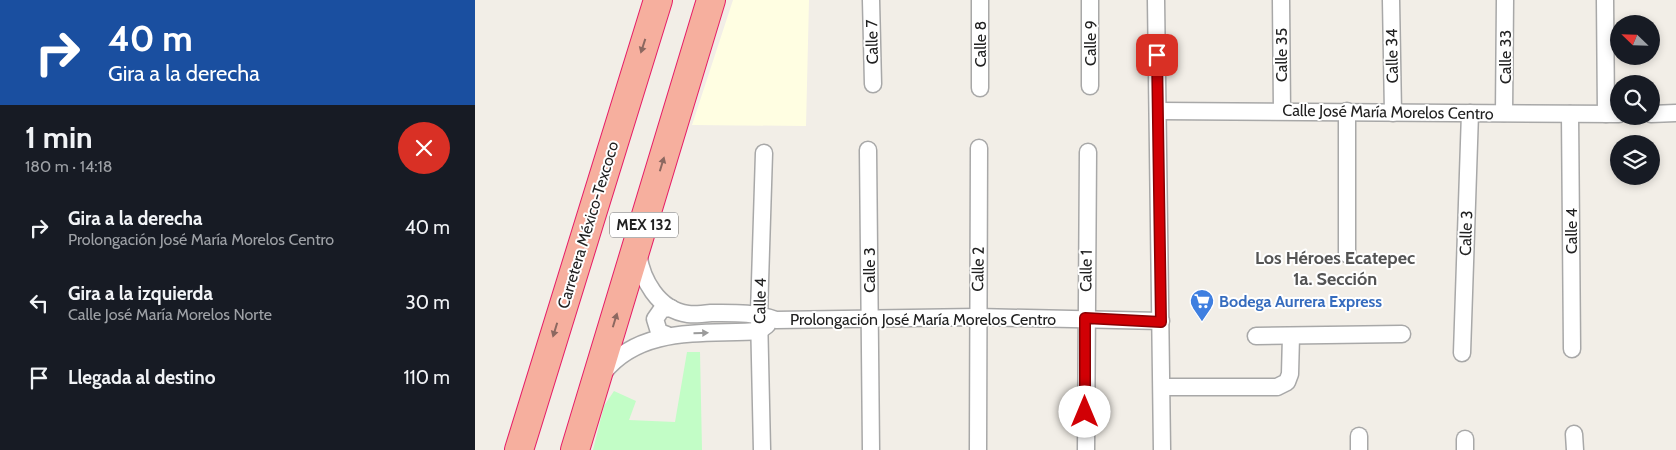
<!DOCTYPE html>
<html lang="es">
<meta charset="utf-8">
<style>
:root{--surface:#171b24;--page:#20242c;--text:#f1f3f6;--muted:#9ea1a6}
body{margin:0;font-family:Cabin,sans-serif;background:var(--page);color:var(--text);height:100vh;display:flex;flex-direction:column;font-size:19px;white-space:nowrap}
*{box-sizing:border-box;margin:0}
p{font-size:16px;color:var(--muted)}
.icon{flex:none;width:28px;height:28px;fill:none;stroke:currentColor;stroke-width:2;stroke-linecap:round;stroke-linejoin:round}
.map{position:relative;flex:1;overflow:hidden}
.drawer{display:flex;flex-direction:column;background:var(--surface);width:475px}
.drawer>*{flex:none}
.banner{background:#1a4fa0;color:#fff;overflow:hidden}
.needle{width:32px;rotate:293deg}
.controls{position:absolute;left:1135px;top:15px;display:grid;gap:10px}
.controls a{display:grid;place-items:center;width:50px;height:50px;border-radius:50%;background:var(--surface);box-shadow:0 2px 8px #0003;font-size:25px}
.pin{position:absolute;display:grid;place-items:center;width:42px;height:42px;color:#fff;margin:-21px;border-radius:10px;box-shadow:0 2px 8px #0006}
.me{position:absolute;width:55px;margin:-28px;rotate:0deg;stroke-linejoin:round;filter:drop-shadow(0 0 4px #0008)}
.turn{display:flex;align-items:center;gap:18px;height:105px;padding:0 25px;font-size:22px}
.turn .icon{width:65px;height:65px;stroke-width:2.5}
.turn b{display:block;font-size:35px;line-height:42px}
.round{display:grid;place-items:center;flex:none;width:52px;height:52px;border-radius:26px;background:var(--page)}
.head{display:flex;align-items:center;justify-content:space-between;height:85px;padding:0 25px}
h1{font-size:30px;font-weight:800;line-height:38px}
ul{padding:0;list-style:none}
li{display:flex;align-items:center;gap:15px;height:75px;padding:0 25px}
li div{flex:1}
li b{display:block;font-size:19px}
li em{font-style:normal}
main{display:flex;flex:1;min-height:0}
.map>svg:first-child{display:block}
.education{fill:#fffee2}
.park{fill:#c2fdc6}
.lines{fill:none;stroke-linecap:round;stroke-linejoin:round}
.minor-casing{stroke:#a8a8a8;stroke-width:19}
.trunk-casing{stroke:#e61d66;stroke-width:30}
.minor{stroke:#fff;stroke-width:16}
.trunk{stroke:#f6af9e;stroke-width:28}
.oneway{fill:#8c6860}
.oneway2{fill:#9b9b9b}
.route-casing{stroke:#880003;stroke-width:12}
.route{stroke:#d10005;stroke-width:9}
.labels{text-anchor:middle;dominant-baseline:central;stroke-width:4;stroke-linejoin:round;paint-order:stroke}
.shield{fill:#fff;stroke:#646464;stroke-width:1}
.shield-label{font-size:15px;font-weight:bold;fill:#212121}
.street-label{font-size:16px;fill:#212121;stroke:#fff}
.shop-label{font-size:16px;font-weight:bold;fill:#366cbe;stroke:#fff;text-anchor:start}
.neighbourhood-label{font-size:18px;font-weight:bold;fill:#545454;stroke:#fff}
</style>
<main>
<section class="drawer">
<div class="banner">
<div class="turn"><svg class="icon" aria-label="right" viewBox="0 0 24 24"><path d="M7 20v-9h11M14 6l5 5-5 5"/></svg><div><b>40 m</b>Gira a la derecha</div></div>
</div>
<div class="head"><div><h1>1 min</h1><p>180 m · 14:18</p></div><a class="round" style="background:#d93025;color:#fff"><svg class="icon" aria-label="close" viewBox="0 0 24 24"><path d="M6 6l12 12M18 6L6 18"/></svg></a></div>
<ul>
<li><svg class="icon" aria-label="right" viewBox="0 0 24 24"><path d="M7 20v-9h11M14 6l5 5-5 5"/></svg><div><b>Gira a la derecha</b><p>Prolongación José María Morelos Centro</p></div><em>40 m</em></li>
<li><svg class="icon" aria-label="left" viewBox="0 0 24 24"><path d="M17 20v-9H6M10 6l-5 5 5 5"/></svg><div><b>Gira a la izquierda</b><p>Calle José María Morelos Norte</p></div><em>30 m</em></li>
<li><svg class="icon" aria-label="arrive" viewBox="0 0 24 24"><path d="M6 21V4h12l-3 4 3 4H6"/></svg><div><b>Llegada al destino</b></div><em>110 m</em></li>
</ul>
</section>
<div class="map">
<svg width="1201" height="450" viewBox="0 0 1201 450">
<rect width="100%" height="100%" fill="#f2eee7"/>
<!-- education -->
<polygon class="education" points="258,0 334,0 331,126 217,125"/>
<!-- park -->
<polygon class="park" points="212,352 225,352 227,450 118,450 129,406 139,391 161,401 154,420 200,422"/>
<g class="lines">
<!-- minor casing -->
<g class="minor-casing">
<g id="minor">
<polyline points="396,0 398,84"/>
<polyline points="505,0 505,88"/>
<polyline points="615,0 615,86"/>
<polyline points="681,0 687,450"/>
<polyline points="806,0 807,111"/>
<polyline points="916,0 918,113"/>
<polyline points="1130,0 1131,114"/>
<polyline points="683,111 1144,114"/>
<polyline points="1029,113 1030,0"/>
<polyline points="1095,114 1097,349"/>
<polyline points="1176,114 1201,113"/>
<polyline points="393,150 396,450"/>
<path d="M163,252C166,279 183,310 213,314C220,315 228,314 236,313C259,313 279,312 301,320L502,317L686,321"/>
<polyline points="872,254 872,111"/>
<polyline points="192,335 184,332 180,319 187,309 196,308"/>
<polyline points="781,336 927,334"/>
<polyline points="987,353 995,113"/>
<path d="M128,373C166,325 229,335 284,331L292,325"/>
<polyline points="688,387 802,387 812,382 815,374 816,336"/>
<polyline points="1099,434 1100,450"/>
<polyline points="884,436 884,450"/>
<polyline points="990,439 990,450"/>
<polyline points="287,450 284,314 289,153"/>
<polyline points="503,450 504,148"/>
<polyline points="611,450 613,152"/>
</g>
</g>
<!-- trunk casing -->
<g class="trunk-casing">
<g id="trunk">
<polyline points="44,450 183,0"/>
<polyline points="100,450 236,0"/>
</g>
</g>
<!-- minor -->
<use href="#minor" class="minor"/>
<!-- trunk -->
<use href="#trunk" class="trunk"/>
</g>
<!-- one-way arrows -->
<defs><path id="oneway-solid" d="M-6-.8H1V-3.2L6.5 0L1 3.2V.8H-6Z" transform="scale(1.25)"/></defs>
<g class="oneway">
<use href="#oneway-solid" transform="translate(168 46) rotate(108)"/>
<use href="#oneway-solid" transform="translate(187 164) rotate(-73)"/>
<use href="#oneway-solid" transform="translate(140 320) rotate(-73)"/>
<use href="#oneway-solid" transform="translate(80 330) rotate(107)"/>
</g>
<use class="oneway2" href="#oneway-solid" transform="translate(226 333) rotate(-2)"/>
<g class="lines">
<!-- route casing -->
<g class="route-casing">
<polyline id="route" points="610,412 610,318 686,322 682,55"/>
</g>
<!-- route -->
<use href="#route" class="route"/>
</g>
<!-- icons -->
<defs>
<g id="supermarket-pin" transform="scale(1.25)"><path d="M0 17L-7.5 6A9.5 9.5 0 1 1 7.5 6Z" fill="#3f7fe0" stroke="#fff"/><path d="M-6-5.5h2.5l.6 2H6L4.5 2H-2.5L-4.4-4H-6ZM-1.5 3.2a1.3 1.3 0 1 0 .1 0ZM3 3.2a1.3 1.3 0 1 0 .1 0Z" fill="#fff"/></g>
</defs>
<g fill-rule="evenodd">
<use href="#supermarket-pin" x="727" y="301"/>
</g>
<g class="labels">
<!-- shield labels -->
<rect class="shield" x="135" y="212.5" width="68" height="25" rx="4"/>
<g class="shield-label">
<text x="169" y="225">MEX 132</text>
</g>
<!-- street labels -->
<g class="street-label">
<text transform="translate(397 42) rotate(-91)">Calle 7</text>
<text transform="translate(615 43) rotate(-90)">Calle 9</text>
<text transform="translate(505 44) rotate(-90)">Calle 8</text>
<text transform="translate(806 55) rotate(-90)">Calle 35</text>
<text transform="translate(917 56) rotate(-91)">Calle 34</text>
<text transform="translate(1030 57) rotate(-90)">Calle 33</text>
<text transform="translate(913 112) rotate(1)">Calle José María Morelos Centro</text>
<text transform="translate(113 225) rotate(-73)">Carretera México-Texcoco</text>
<text transform="translate(1096 231) rotate(-90)">Calle 4</text>
<text transform="translate(991 233) rotate(-88)">Calle 3</text>
<text transform="translate(503 269) rotate(-89)">Calle 2</text>
<text transform="translate(394 270) rotate(-90)">Calle 3</text>
<text transform="translate(611 271) rotate(-89)">Calle 1</text>
<text transform="translate(285 301) rotate(-89)">Calle 4</text>
<text x="448" y="319">Prolongación José María Morelos Centro</text>
</g>
<!-- shop labels -->
<g class="shop-label">
<text x="744" y="301">Bodega Aurrera Express</text>
</g>
<!-- neighbourhood labels -->
<g class="neighbourhood-label">
<text x="860" y="258">Los Héroes Ecatepec<tspan x="860" dy="21">1a. Sección</tspan></text>
</g>
</g>
</svg>
<div class="controls">
<a><svg class="needle" viewBox="-14 -14 28 28"><path d="M0-13l5 13h-10z" fill="#e53935"/><path d="M0 13l5-13h-10z" fill="#9ea1a6"/></svg></a>
<a><svg class="icon" aria-label="search" viewBox="0 0 24 24"><circle cx="10" cy="10" r="6"/><path d="M15 15l6 6"/></svg></a>
<a><svg class="icon" aria-label="layers" viewBox="0 0 24 24"><path d="M12 4l9 5-9 5-9-5zM3 14l9 5 9-5"/></svg></a>
</div>
<div class="pin" style="left:682px;top:55px;background:#d93025"><svg class="icon" aria-label="arrive" viewBox="0 0 24 24"><path d="M6 21V4h12l-3 4 3 4H6"/></svg></div>
<svg class="me" style="left:610px;top:412px" viewBox="-20 -20 40 40"><circle r="19" fill="#fff"/><path d="M0-13L10 11 0 6-10 11z" fill="#d10005"/></svg>
</div>
</main>
